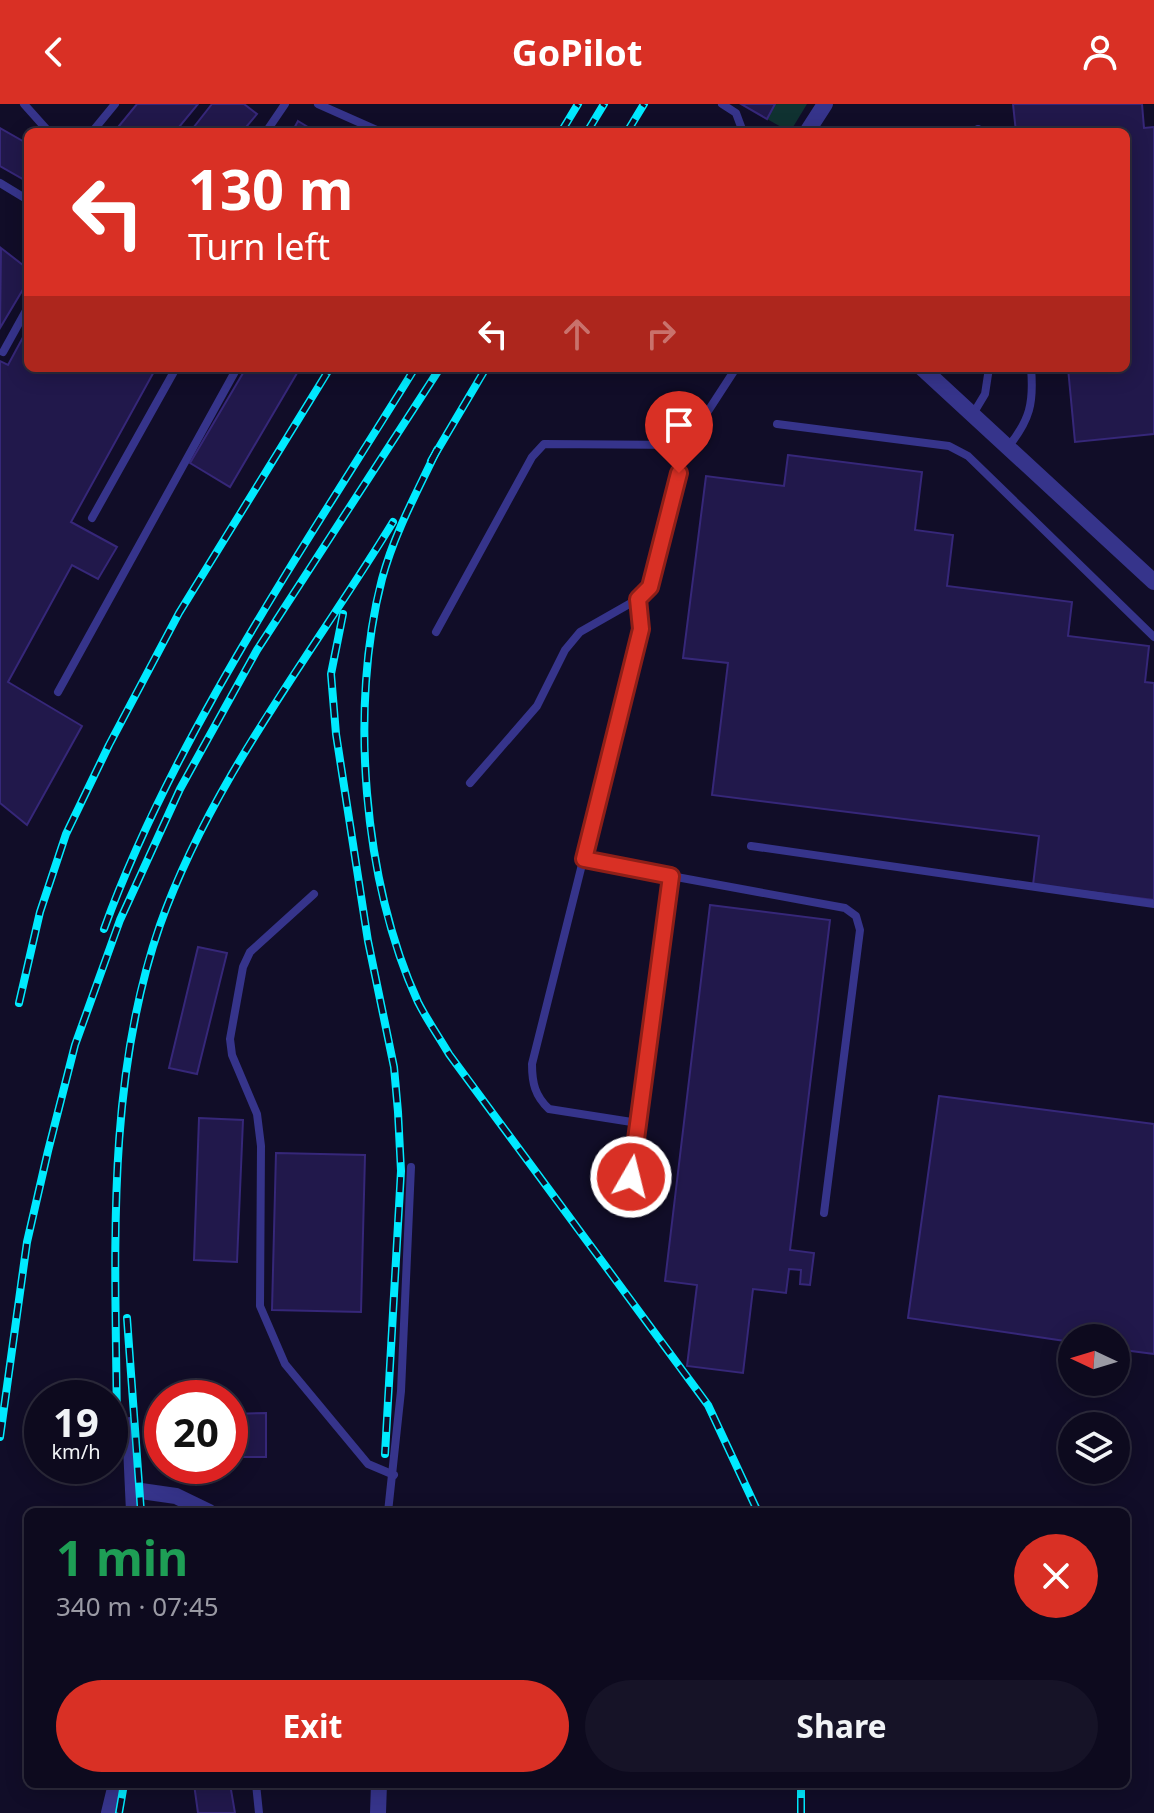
<!DOCTYPE html>
<meta charset="utf-8">
<style>
:root{--surface:#0d0a1e;--page:#161327;--text:#f1f3f6;--muted:#9a9aa4;--line:#2d2b3c;--accent:#d93025}
body{margin:0;font-family:"Noto Sans",sans-serif;background:var(--page);color:var(--text);height:100vh;display:flex;flex-direction:column;font-size:30px;white-space:nowrap}
*{box-sizing:border-box;margin:0}
p{font-size:26px;color:var(--muted)}
.icon{flex:none;width:44px;height:44px;fill:none;stroke:currentColor;stroke-width:2;stroke-linecap:round;stroke-linejoin:round}
.map{position:relative;flex:1;overflow:hidden}
.details{position:absolute;left:24px;top:1404px;width:1106px;height:280px;display:flex;flex-direction:column;background:var(--surface);border-radius:12px;box-shadow:0 4px 20px #0003,0 0 0 2px var(--line)}
.details>*{flex:none}
.guide{position:absolute;left:24px;top:24px;width:1106px;height:244px;border-radius:12px;box-shadow:0 4px 20px #0003,0 0 0 2px var(--line);background:#d93025;color:#fff;overflow:hidden}
.needle{width:52px;rotate:274deg}
.fabs{position:absolute;left:1058px;top:1220px;display:grid;gap:16px}
.fabs a{display:grid;place-items:center;width:72px;height:72px;border-radius:50%;background:var(--surface);box-shadow:0 4px 20px #0003,0 0 0 2px var(--line);font-size:40px}
.speed{position:absolute;left:24px;top:1276px;display:flex;gap:16px;font-size:40px;font-weight:700;text-align:center}
.speed>*{display:grid;place-content:center;width:104px;height:104px;border-radius:50%;background:var(--surface);box-shadow:0 4px 20px #0003,0 0 0 2px var(--line);line-height:1}
.speed small{font-size:20px;font-weight:400}
.speed .limit{border:12px solid #d22;background:#fff;color:#111}
.pin{position:absolute;display:grid;place-items:center;width:68px;height:68px;color:#fff;margin:-82px -34px;border-radius:50% 50% 50% 0;rotate:-45deg;box-shadow:0 0 8px #0007}
.pin .icon{rotate:45deg}
.me{position:absolute;width:88px;margin:-44px;rotate:8deg;stroke-linejoin:round;filter:drop-shadow(0 0 6px #0008)}
.turn{display:flex;align-items:center;gap:28px;height:168px;padding:0 32px;font-size:36px}
.turn .icon{width:104px;height:104px;stroke-width:2.5}
.turn b{display:block;font-size:56px;line-height:68px}
.lanes{display:flex;align-items:center;height:76px;padding:0 32px;background:#0003;justify-content:center;gap:40px;direction:ltr}
.lanes .off{opacity:.35}
.round{display:grid;place-items:center;flex:none;width:84px;height:84px;border-radius:42px;background:var(--page)}
.headline{display:flex;align-items:center;justify-content:space-between;height:136px;padding:0 32px}
h1{font-size:48px;font-weight:700;line-height:60px;color:#1e9e55}
.action{display:flex;gap:16px;margin-top:auto;padding:16px 32px}
.action a{flex:1;height:92px;border-radius:48px;background:var(--accent);color:#fff;font-size:32px;font-weight:700;line-height:92px;text-align:center}
.action a+a{background:var(--page);color:var(--text)}
header{display:flex;justify-content:space-between;align-items:center;height:104px;padding:0 32px;background:var(--accent);color:#fff;font-size:36px;font-weight:700}
.map>svg:first-child{display:block}
.green{fill:#103231}
.building{fill:#21184b;stroke:#362779;stroke-width:2}
.lines{fill:none;stroke-linecap:round;stroke-linejoin:round}
.service{stroke:#36348b;stroke-width:8}
.minor{stroke:#36348b;stroke-width:16}
.rail-casing{stroke:#00eaff;stroke-width:8}
.rail{stroke:#110d28;stroke-width:5;stroke-dasharray:15;stroke-linecap:butt}
.route-casing{stroke:#8d1f18;stroke-width:20}
.route{stroke:#d93025;stroke-width:14}
</style>
<header><svg class="icon" aria-label="back" viewBox="0 0 24 24"><path d="M15 5l-7 7 7 7"/></svg>GoPilot<svg class="icon" aria-label="person" viewBox="0 0 24 24"><circle cx="12" cy="8" r="4"/><path d="M4 21q1-7 8-7t8 7"/></svg></header>
<div class="map">
<svg width="1154" height="1709" viewBox="0 0 1154 1709">
<rect width="100%" height="100%" fill="#110d28"/>
<!-- green -->
<polygon class="green" points="775,0 807,0 790,28 767,15"/>
<!-- building -->
<g class="building">
<polygon points="137,0 198,0 175,28 114,28"/>
<polygon points="212,0 244,0 257,10 242,28 190,28"/>
<polygon points="741,0 775,0 767,15"/>
<polygon points="1013,0 1142,0 1144,24 1154,23 1154,330 1075,338 1068,264 1126,264 1126,28 1016,28"/>
<polygon points="298,17 316,28 292,28"/>
<polygon points="0,24 28,40 28,78 0,62"/>
<polygon points="1,144 28,165 28,177 0,224"/>
<polygon points="28,224 28,264 156,264 71,418 117,443 98,475 72,461 8,578 82,622 27,721 0,699 0,257 8,261"/>
<polygon points="246,264 300,264 230,383 190,359"/>
<polygon points="788,351 922,368 915,426 953,431 947,482 1072,498 1068,532 1149,542 1145,578 1154,579 1154,796 1033,781 1039,732 712,691 728,559 683,554 706,372 784,382"/>
<polygon points="710,801 830,816 790,1146 814,1149 810,1181 800,1180 801,1166 789,1165 786,1189 753,1185 743,1269 687,1262 697,1181 665,1177"/>
<polygon points="198,843 227,849 197,970 169,964"/>
<polygon points="939,992 1154,1020 1154,1250 1116,1245 1116,1234 1072,1234 1072,1238 908,1214"/>
<polygon points="199,1014 243,1016 237,1158 194,1156"/>
<polygon points="276,1049 365,1051 361,1208 272,1206"/>
<polygon points="266,1309 266,1353 230,1353 230,1310"/>
<rect x="151" y="1310" width="11" height="44"/>
<polygon points="194,1680 230,1680 235,1709 198,1709"/>
</g>
<g class="lines">
<!-- service -->
<g class="service">
<polyline points="24,0 49,28"/>
<polyline points="318,0 381,28"/>
<polyline points="722,0 736,9 743,28"/>
<polyline points="978,25 978,28"/>
<polyline points="92,28 115,0"/>
<polyline points="266,28 285,0"/>
<polyline points="0,79 28,96"/>
<polyline points="3,248 28,203"/>
<polyline points="973,310 985,290 989,264"/>
<polyline points="777,320 949,342 968,352 1154,533"/>
<path d="M1008,343C1030,316 1034,299 1031,264"/>
<polyline points="92,414 176,264"/>
<polyline points="436,528 532,353 544,340 686,341"/>
<polyline points="58,588 237,264"/>
<polyline points="470,679 537,602 565,546 580,528 638,495 650,483 686,341 736,264"/>
<polyline points="751,742 1154,800"/>
<polyline points="584,755 671,772"/>
<polyline points="314,790 250,848 243,863 230,935 232,951 257,1010 261,1042 260,1202 285,1260 368,1360 394,1371"/>
<path d="M638,1019L549,1005C535,992 532,979 532,960L641,525L638,495"/>
<polyline points="631,1073 671,772 845,804 856,812 860,826 824,1109"/>
<polyline points="388,1408 401,1287 411,1063"/>
<polyline points="256,1680 259,1709"/>
</g>
<!-- minor -->
<g class="minor">
<polyline points="807,28 825,0"/>
<polyline points="922,264 1154,478"/>
<polyline points="130,1321 134,1408"/>
<polyline points="134,1386 176,1392 209,1408"/>
<polyline points="109,1709 116,1680"/>
<polyline points="378,1709 379,1680"/>
</g>
<!-- rail casing -->
<g class="rail-casing">
<g id="rail">
<polyline points="561,28 578,0"/>
<polyline points="587,28 604,0"/>
<polyline points="627,28 644,0"/>
<path d="M437,346C417,388 394,430 382,475C349,601 363,779 418,898C427,916 439,933 449,950L708,1301L758,1408"/>
<polyline points="431,357 486,264"/>
<polyline points="343,510 331,570 336,630 368,837 394,963 398,1008 401,1067 385,1350"/>
<path d="M104,825C174,632 307,439 415,264"/>
<polyline points="19,899 40,808 66,730 109,641 179,509 330,264"/>
<polyline points="127,1214 141,1408"/>
<polyline points="0,1333 27,1138 48,1047 75,941 120,816 180,685 257,546 440,264"/>
<path d="M117,1343C117,1170 102,988 160,821C212,675 313,549 393,418"/>
<polyline points="119,1709 124,1680"/>
<polyline points="801,1709 801,1680"/>
</g>
</g>
<!-- rail -->
<use href="#rail" class="rail"/>
</g>
<g class="lines">
<!-- route casing -->
<g class="route-casing">
<polyline id="route" points="631,1073 671,772 584,755 641,525 638,495 650,483 679,369"/>
</g>
<!-- route -->
<use href="#route" class="route"/>
</g>
</svg>
<div class="fabs">
<a><svg class="needle" viewBox="-14 -14 28 28"><path d="M0-13l5 13h-10z" fill="#e53935"/><path d="M0 13l5-13h-10z" fill="#9a9aa4"/></svg></a>
<a><svg class="icon" aria-label="layers" viewBox="0 0 24 24"><path d="M12 4l9 5-9 5-9-5zM3 14l9 5 9-5"/></svg></a>
</div>
<div class="speed"><div>19<small>km/h</small></div><div class="limit">20</div></div>
<div class="pin" style="left:679px;top:369px;background:#d93025"><svg class="icon" aria-label="arrive" viewBox="0 0 24 24"><path d="M6 21V4h12l-3 4 3 4H6"/></svg></div>
<svg class="me" style="left:631px;top:1073px" viewBox="-20 -20 40 40"><circle r="17" fill="#d93025" stroke="#fff" stroke-width="3"/><path d="M0-11L8 9 0 5-8 9z" fill="#fff"/></svg>
<div class="guide">
<div class="turn"><svg class="icon" aria-label="left" viewBox="0 0 24 24"><path d="M17 20v-9H6M10 6l-5 5 5 5"/></svg><div><b>130 m</b>Turn left</div></div>
<div class="lanes"><svg class="icon" aria-label="left" viewBox="0 0 24 24"><path d="M17 20v-9H6M10 6l-5 5 5 5"/></svg><svg class="icon off" aria-label="ahead" viewBox="0 0 24 24"><path d="M12 20V5M6 11l6-6 6 6"/></svg><svg class="icon off" aria-label="right" viewBox="0 0 24 24"><path d="M7 20v-9h11M14 6l5 5-5 5"/></svg></div>
</div>
<section class="details">
<div class="headline"><div><h1>1 min</h1><p>340 m · 07:45</p></div><a class="round" style="background:#d93025;color:#fff"><svg class="icon" aria-label="close" viewBox="0 0 24 24"><path d="M6 6l12 12M18 6L6 18"/></svg></a></div>
<div class="action"><a>Exit</a><a>Share</a></div>
</section>
</div>
